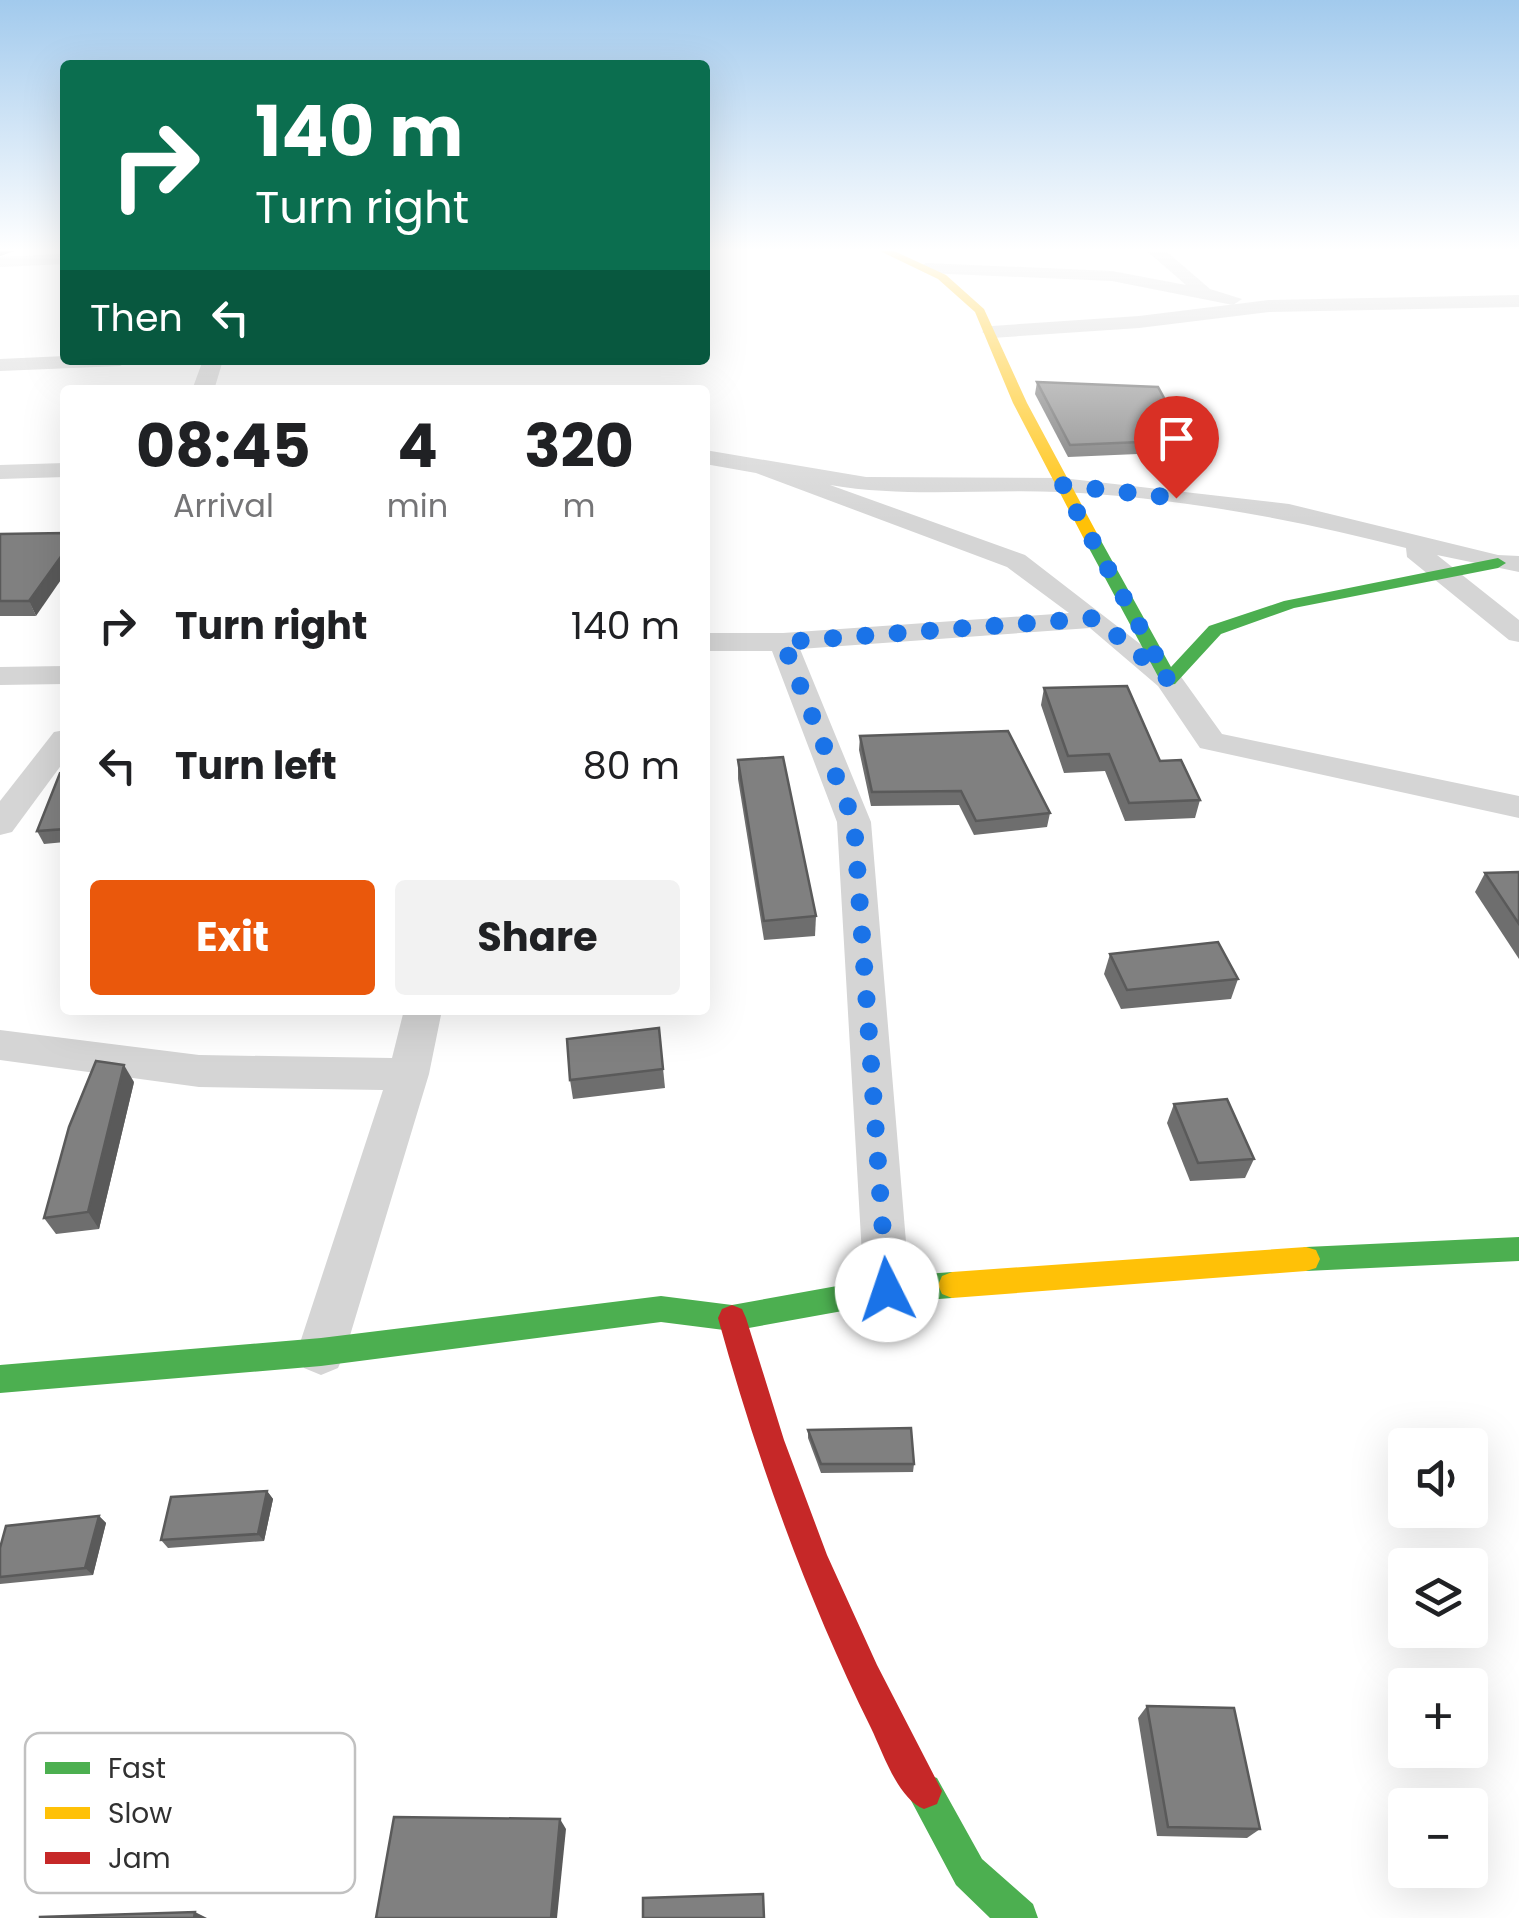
<!DOCTYPE html>
<meta charset="utf-8">
<style>
:root{--surface:#fff;--page:#f2f2f2;--text:#202124;--muted:#757577;--accent:#ea580c}
body{margin:0;font-family:Poppins,sans-serif;background:var(--page);color:var(--text);height:100vh;display:flex;flex-direction:column;font-size:38px;white-space:nowrap}
*{box-sizing:border-box;margin:0}
p{font-size:32px;color:var(--muted)}
.icon{flex:none;width:55px;height:55px;fill:none;stroke:currentColor;stroke-width:2;stroke-linecap:round;stroke-linejoin:round}
.map{position:relative;flex:1;overflow:hidden}
.side{position:absolute;left:60px;top:385px;width:650px;height:630px;display:flex;flex-direction:column;background:var(--surface);border-radius:10px;box-shadow:0 10px 40px #0002}
.side>*{flex:none}
.guide{position:absolute;left:60px;top:60px;width:650px;height:305px;border-radius:10px;box-shadow:0 10px 40px #0002;background:#0b6e4f;color:#fff;overflow:hidden}
.fabs{position:absolute;left:1388px;top:1428px;display:grid;gap:20px}
.fabs a{display:grid;place-items:center;width:100px;height:100px;border-radius:10px;background:var(--surface);box-shadow:0 10px 40px #0002;font-size:50px}
.pin{position:absolute;display:grid;place-items:center;width:85px;height:85px;color:#fff;margin:-102px -42px;border-radius:50% 50% 50% 0;rotate:-45deg;box-shadow:0 0 10px #0007}
.pin .icon{rotate:45deg}
.me{position:absolute;width:110px;margin:-55px;rotate:356deg;stroke-linejoin:round;filter:drop-shadow(0 0 8px #0008)}
.turn{display:flex;align-items:center;gap:35px;height:210px;padding:0 30px;font-size:45px}
.turn .icon{width:130px;height:130px;stroke-width:2.5}
.turn b{display:block;font-size:70px;line-height:85px}
.then{display:flex;align-items:center;height:95px;padding:0 30px;background:#0003;gap:20px;font-size:38px}
.eta{display:flex;justify-content:space-evenly;align-items:center;height:170px;text-align:center}
.eta b{font-size:60px;font-weight:700;line-height:70px}
.action{display:flex;gap:20px;margin-top:auto;padding:20px 30px}
.action a{flex:1;height:115px;border-radius:10px;background:var(--accent);color:#fff;font-size:40px;font-weight:700;line-height:115px;text-align:center}
.action a+a{background:var(--page);color:var(--text)}
ul{padding:0;list-style:none}
li{display:flex;align-items:center;gap:30px;height:140px;padding:0 30px}
li div{flex:1}
li b{display:block;font-size:38px}
li em{font-style:normal}
.map>svg:first-child{display:block}
.lines{fill:none;stroke-linecap:round;stroke-linejoin:round}
.street{fill:#d5d5d5;fill-rule:evenodd}
.fast{fill:#4caf50;fill-rule:evenodd}
.slow{fill:#ffc107;fill-rule:evenodd}
.jam{fill:#c62828;fill-rule:evenodd}
.wall{fill:#6e6e6e}
.shaded-wall{fill:#5a5a5a}
.building{fill:#808080;stroke:#5a5a5a;stroke-width:2.5}
.route{stroke:#1a73e8;stroke-width:18;stroke-dasharray:0 32.4}
.key{fill:#fff;stroke:#c1c1c1;stroke-width:2.5}
.key-label{font-size:28px;fill:#313131}
</style>
<div class="map">
<svg width="1519" height="1918" viewBox="0 0 1519 1918">
<rect width="100%" height="100%" fill="#fff"/>
<g class="lines">
<!-- street -->
<g class="street">
<polygon points="1147,251 1166,251 1210,289 1242,299 1233,305 1112,281 926,273 917,268 926,263 1112,271 1186,285"/>
<polygon points="65,254 65,264 0,267 0,257"/>
<polygon points="1519,295 1519,307 1269,312 1139,328 992,338 982,332 992,326 1139,316 1269,300"/>
<polygon points="65,356 65,360 130,360 120,366 0,371 0,359"/>
<polygon points="203,360 223,360 214,390 192,390"/>
<path d="M705,450L866,477L1062,478L1289,504L1498,555L1519,556V572L1437,555L1519,620V642L1509,640L1407,557L1406,548C1293,519 1176,497 1059,492C983,489 906,498 830,485L1025,555L1179,674L1222,734L1519,796V818L1200,748L1158,686L1090,628L800,649L871,822L910,1290L904,1305L887,1311L870,1305L864,1290L837,822L772,651H705V633H783L1069,613L1007,567L756,473L705,464Z"/>
<polygon points="65,463 65,477 0,479 0,465"/>
<polygon points="65,666 65,684 0,685 0,667"/>
<polygon points="65,730 65,760 12,832 0,835 0,801 54,732"/>
<polygon points="404,1010 442,1010 429,1074 345,1352 338,1368 321,1375 304,1368 297,1352 383,1090 199,1087 0,1060 0,1030 199,1055 392,1058"/>
</g>
<!-- fast -->
<g class="fast">
<polygon points="1092,534 1100,539 1171,667 1209,626 1284,601 1498,558 1506,563 1498,568 1294,608 1221,634 1175,684 1169,685 1160,680 1084,539"/>
<polygon points="1519,1237 1519,1261 1306,1271 1296,1268 1292,1259 1296,1250 1306,1247"/>
<polygon points="952,1272 962,1276 966,1285 962,1294 952,1298 887,1303 732,1331 661,1322 321,1366 0,1393 0,1365 321,1338 661,1296 732,1305 887,1277"/>
<polygon points="924,1773 937,1778 982,1859 1033,1904 1038,1918 990,1918 956,1885 906,1791 911,1778"/>
</g>
<!-- slow -->
<g class="slow">
<polygon points="880,251 894,251 946,275 984,309 1027,403 1100,539 1097,542 1084,539 1013,403 975,312 938,279"/>
<polygon points="1306,1247 1316,1250 1320,1259 1316,1268 1306,1271 952,1298 942,1294 938,1285 942,1276 952,1272"/>
</g>
<!-- jam -->
<path class="jam" d="M732,1305L742,1309L746,1318L784,1440L827,1555L877,1665L942,1791L937,1804L924,1809C898,1799 883,1753 871,1728C806,1596 757,1459 718,1318L722,1309Z"/>
</g>
<!-- wall -->
<g class="wall">
<polygon points="1037,382 1187,440 1184,452 1068,457 1035,394"/>
<polygon points="0,534 36,616 0,616"/>
<polygon points="1044,688 1160,761 1200,800 1195,818 1125,821 1105,771 1064,773 1041,705"/>
<polygon points="860,736 1050,813 1047,827 974,835 959,805 871,806 859,750"/>
<polygon points="738,760 816,916 815,936 764,940 738,779"/>
<polygon points="65,772 65,842 44,844 37,831"/>
<polygon points="1519,872 1519,959 1475,892 1485,873"/>
<polygon points="1110,954 1238,979 1231,999 1121,1009 1104,974"/>
<polygon points="659,1028 665,1088 573,1099 570,1080"/>
<polygon points="134,1082 99,1229 56,1234 44,1218"/>
<polygon points="1174,1104 1254,1159 1245,1178 1190,1181 1167,1123"/>
<polygon points="808,1430 914,1464 913,1472 821,1473 808,1438"/>
<polygon points="267,1491 273,1499 264,1541 168,1548 161,1540"/>
<polygon points="99,1516 106,1523 93,1575 0,1584 0,1548"/>
<polygon points="1147,1706 1260,1829 1247,1838 1157,1836 1138,1718"/>
</g>
<!-- shaded-wall -->
<g class="shaded-wall">
<polygon points="0,251 15,251 0,256"/>
<polygon points="65,551 65,574 36,616 29,601"/>
<polygon points="124,1065 134,1082 99,1229 88,1212"/>
<polygon points="267,1491 273,1499 264,1541 258,1534"/>
<polygon points="99,1516 106,1523 93,1575 85,1568"/>
<polygon points="560,1819 566,1829 557,1918 551,1918"/>
<polygon points="195,1912 207,1918 194,1918"/>
</g>
<!-- building -->
<g class="building">
<polygon points="1037,382 1158,387 1187,440 1070,445"/>
<polygon points="65,533 65,551 29,601 0,601 0,534"/>
<polygon points="1127,686 1160,761 1181,760 1200,800 1129,803 1109,754 1068,756 1044,688"/>
<polygon points="1008,731 1050,813 976,821 961,791 872,792 860,736"/>
<polygon points="783,757 816,916 764,921 738,760"/>
<polygon points="65,772 65,829 37,831 60,773"/>
<polygon points="1519,872 1519,924 1485,873"/>
<polygon points="1218,942 1238,979 1127,990 1110,954"/>
<polygon points="659,1028 663,1069 570,1080 567,1039"/>
<polygon points="96,1061 124,1065 88,1212 44,1218 69,1127"/>
<polygon points="1227,1099 1254,1159 1198,1163 1174,1104"/>
<polygon points="911,1428 914,1464 821,1464 808,1430"/>
<polygon points="267,1491 258,1534 161,1540 171,1497"/>
<polygon points="99,1516 85,1568 0,1577 0,1548 6,1526"/>
<polygon points="1147,1706 1234,1708 1260,1829 1168,1827"/>
<polygon points="394,1817 560,1819 551,1918 376,1918"/>
<polygon points="763,1894 764,1918 643,1918 643,1898"/>
<polygon points="195,1912 194,1918 40,1918 40,1917"/>
</g>
<!-- sky -->
<linearGradient id="sky" x2="0" y2="1"><stop stop-color="#a2caed"/><stop offset="0.48" stop-color="#fff"/><stop offset="1" stop-color="#fff" stop-opacity="0"/></linearGradient>
<rect width="1519" height="520" fill="url(#sky)"/>
<g class="lines">
<!-- route -->
<polyline class="route" points="887,1290 854,822 783,642 1096,618 1169,680 1062,485 1176,498"/>
</g>
<!-- legend -->
<rect x="25" y="1733" width="330" height="160" rx="15" class="key"/>
<rect x="45" y="1762" width="45" height="12" fill="#4caf50"/>
<rect x="45" y="1807" width="45" height="12" fill="#ffc107"/>
<rect x="45" y="1852" width="45" height="12" fill="#c62828"/>
<g class="key-label">
<text x="108" y="1778">Fast</text>
<text x="108" y="1823">Slow</text>
<text x="108" y="1868">Jam</text>
</g>
</svg>
<div class="fabs">
<a><svg class="icon" aria-label="sound" viewBox="0 0 24 24"><path d="M4 9h4l5-4v14l-5-4H4zM17 9q2 3 0 6"/></svg></a>
<a><svg class="icon" aria-label="layers" viewBox="0 0 24 24"><path d="M12 4l9 5-9 5-9-5zM3 14l9 5 9-5"/></svg></a>
<a>+</a>
<a>−</a>
</div>
<div class="pin" style="left:1176px;top:498px;background:#d93025"><svg class="icon" aria-label="arrive" viewBox="0 0 24 24"><path d="M6 21V4h12l-3 4 3 4H6"/></svg></div>
<svg class="me" style="left:887px;top:1290px" viewBox="-20 -20 40 40"><circle r="19" fill="#fff"/><path d="M0-13L10 11 0 6-10 11z" fill="#1a73e8"/></svg>
<div class="guide">
<div class="turn"><svg class="icon" aria-label="right" viewBox="0 0 24 24"><path d="M7 20v-9h11M14 6l5 5-5 5"/></svg><div><b>140 m</b>Turn right</div></div>
<div class="then">Then<svg class="icon" aria-label="left" viewBox="0 0 24 24"><path d="M17 20v-9H6M10 6l-5 5 5 5"/></svg></div>
</div>
<section class="side">
<div class="eta">
<div><b>08:45</b><p>Arrival</p></div>
<div><b>4</b><p>min</p></div>
<div><b>320</b><p>m</p></div>
</div>
<ul>
<li><svg class="icon" aria-label="right" viewBox="0 0 24 24"><path d="M7 20v-9h11M14 6l5 5-5 5"/></svg><div><b>Turn right</b></div><em>140 m</em></li>
<li><svg class="icon" aria-label="left" viewBox="0 0 24 24"><path d="M17 20v-9H6M10 6l-5 5 5 5"/></svg><div><b>Turn left</b></div><em>80 m</em></li>
</ul>
<div class="action"><a>Exit</a><a>Share</a></div>
</section>
</div>
